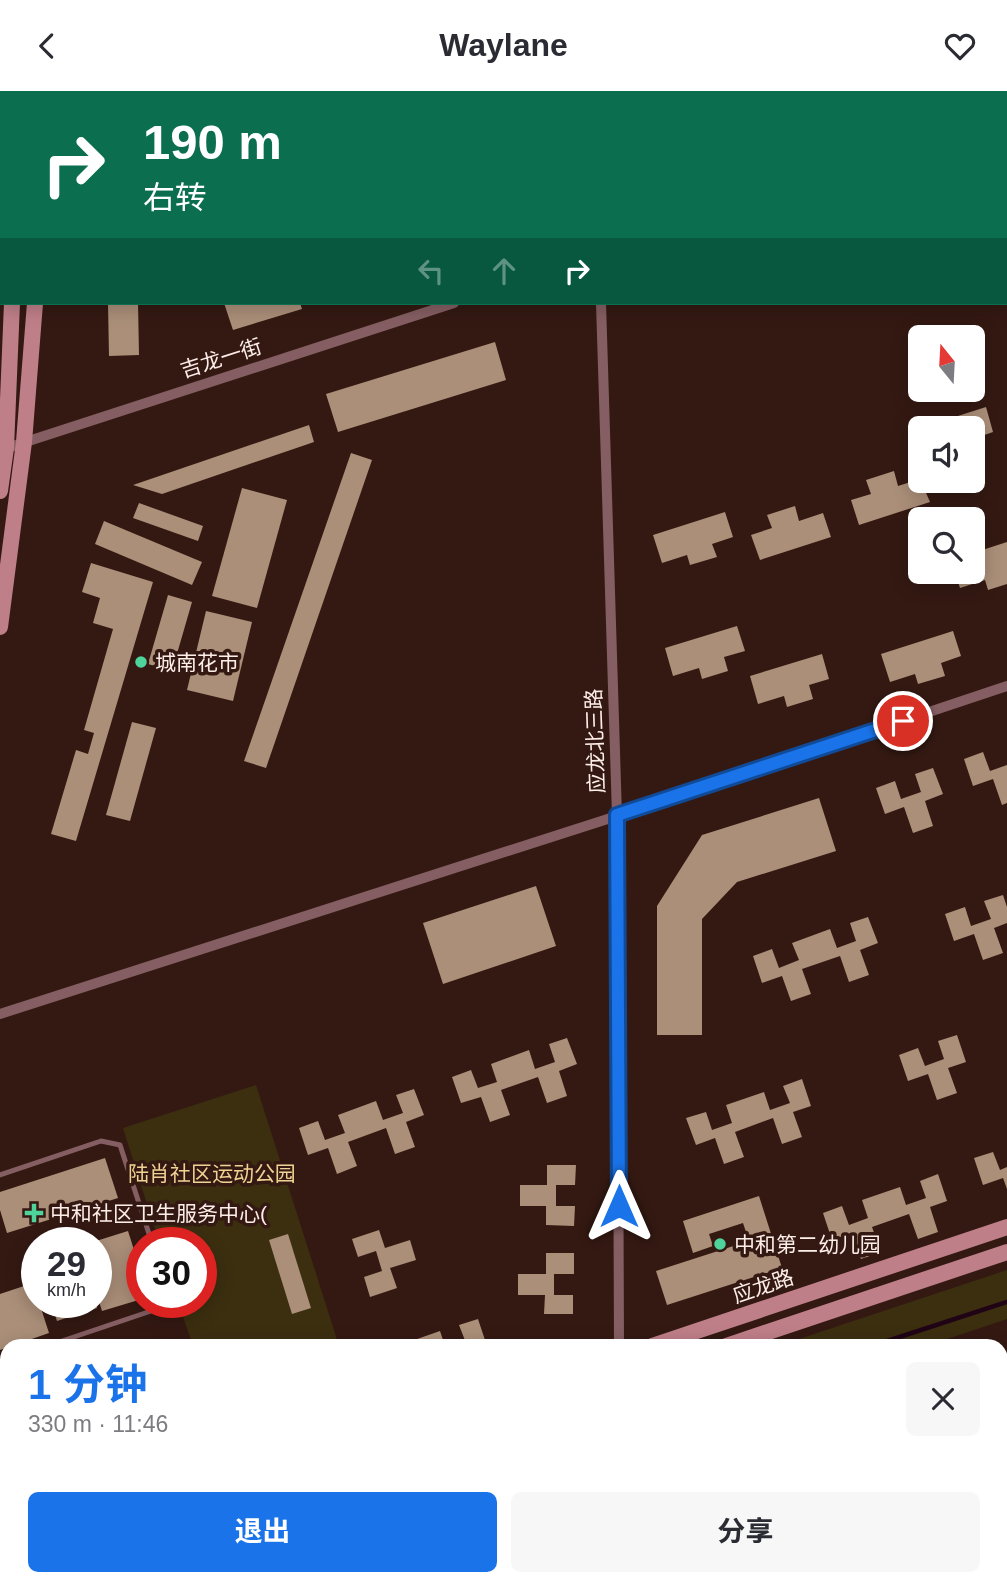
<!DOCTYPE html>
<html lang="zh">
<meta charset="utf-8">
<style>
:root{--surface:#fff;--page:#f7f7f7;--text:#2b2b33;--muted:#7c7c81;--accent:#1a73e8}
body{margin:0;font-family:Arial,"Noto Sans SC",sans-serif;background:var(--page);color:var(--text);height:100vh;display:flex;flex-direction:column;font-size:26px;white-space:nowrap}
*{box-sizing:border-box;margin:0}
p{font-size:23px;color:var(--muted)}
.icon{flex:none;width:38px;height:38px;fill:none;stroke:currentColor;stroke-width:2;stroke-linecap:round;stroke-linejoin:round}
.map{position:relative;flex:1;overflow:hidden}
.side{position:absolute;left:0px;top:1248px;width:1008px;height:247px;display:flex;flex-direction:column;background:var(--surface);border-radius:21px 21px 0 0;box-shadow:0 4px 18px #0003}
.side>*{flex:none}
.top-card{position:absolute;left:0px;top:0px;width:1008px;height:214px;box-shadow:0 4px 18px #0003;background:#0b6e4f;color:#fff;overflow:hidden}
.needle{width:46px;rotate:342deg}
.controls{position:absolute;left:908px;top:234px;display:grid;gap:14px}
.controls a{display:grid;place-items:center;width:77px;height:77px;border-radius:10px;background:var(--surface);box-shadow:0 4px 18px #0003;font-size:35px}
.speed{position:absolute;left:21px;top:1136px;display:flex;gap:14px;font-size:35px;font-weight:700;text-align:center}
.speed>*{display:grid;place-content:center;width:91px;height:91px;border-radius:50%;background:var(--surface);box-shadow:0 4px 18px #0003;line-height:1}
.speed small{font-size:18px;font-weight:400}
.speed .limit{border:10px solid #d22;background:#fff;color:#111}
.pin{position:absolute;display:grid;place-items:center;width:60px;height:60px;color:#fff;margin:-30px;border:4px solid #fff;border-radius:50%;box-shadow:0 2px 7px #0007}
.me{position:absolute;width:77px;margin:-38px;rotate:0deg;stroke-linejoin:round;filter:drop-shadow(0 0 5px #0008)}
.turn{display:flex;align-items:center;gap:24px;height:147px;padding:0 28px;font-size:32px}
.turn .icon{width:91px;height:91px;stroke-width:2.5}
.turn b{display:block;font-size:49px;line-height:60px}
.lanes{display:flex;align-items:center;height:66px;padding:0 28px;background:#0003;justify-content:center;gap:35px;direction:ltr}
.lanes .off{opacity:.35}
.round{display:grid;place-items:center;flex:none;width:74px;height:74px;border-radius:10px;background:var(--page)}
.headline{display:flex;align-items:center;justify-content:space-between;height:119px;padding:0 28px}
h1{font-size:42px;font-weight:700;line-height:52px;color:var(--accent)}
.cta{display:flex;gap:14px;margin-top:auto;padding:14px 28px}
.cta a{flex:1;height:80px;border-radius:10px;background:var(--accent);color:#fff;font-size:28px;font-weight:700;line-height:80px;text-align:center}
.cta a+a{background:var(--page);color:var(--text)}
header{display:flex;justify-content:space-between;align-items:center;height:91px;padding:0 28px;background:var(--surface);font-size:32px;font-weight:700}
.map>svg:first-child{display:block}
.green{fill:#3c2f10}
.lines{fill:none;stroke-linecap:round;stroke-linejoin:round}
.stream{stroke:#200416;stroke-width:4.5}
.building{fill:#ab8f79}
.path{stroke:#715953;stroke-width:2.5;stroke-dasharray:3.5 5;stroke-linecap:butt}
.lane{stroke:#855e63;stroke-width:5}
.street{stroke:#855e63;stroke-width:10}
.secondary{stroke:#bf7f89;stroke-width:16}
.primary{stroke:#eb99a6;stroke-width:18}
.route-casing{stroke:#114b97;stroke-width:18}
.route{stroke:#1a73e8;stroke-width:12}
.poi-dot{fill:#4ed39a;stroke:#341912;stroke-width:2.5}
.labels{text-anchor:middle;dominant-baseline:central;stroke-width:7;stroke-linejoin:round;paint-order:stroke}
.street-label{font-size:21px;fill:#fdede9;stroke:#341912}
.poi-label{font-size:21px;fill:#fdede9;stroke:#341912;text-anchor:start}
.park-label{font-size:21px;fill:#efd193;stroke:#341912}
</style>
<header><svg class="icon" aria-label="back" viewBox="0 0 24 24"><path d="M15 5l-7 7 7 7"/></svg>Waylane<svg class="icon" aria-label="heart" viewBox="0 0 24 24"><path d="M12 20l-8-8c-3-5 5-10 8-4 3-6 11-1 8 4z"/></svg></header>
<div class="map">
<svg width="1007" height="1493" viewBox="0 0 1007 1493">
<rect width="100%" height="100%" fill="#341912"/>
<!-- green -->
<g class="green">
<polygon points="256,994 339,1255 193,1255 178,1211 201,1211 201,1152 159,1151 123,1037"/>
<polygon points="1007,1179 1007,1228 926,1255 778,1255"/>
<polygon points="78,1488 657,1488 658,1493 79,1493"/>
</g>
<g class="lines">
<!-- stream -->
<g class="stream">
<polyline points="872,1255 1007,1211"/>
<polyline points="731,1488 733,1493"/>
</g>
</g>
<!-- building -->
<g class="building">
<polygon points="108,212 138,212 139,264 109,265"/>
<polygon points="224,212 300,212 302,218 233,239"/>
<polygon points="495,251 506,289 338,341 326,303"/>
<polygon points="986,316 993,341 973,348 973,338 920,338 920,359 914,339"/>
<polygon points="309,334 314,351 162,403 133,394"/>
<polygon points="351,362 372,369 266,677 244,670"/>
<polygon points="894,380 898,395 920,388 930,411 859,434 851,409 871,403 866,389"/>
<polygon points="242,397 287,409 257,517 212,505"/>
<polygon points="139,412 203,435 198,450 133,427"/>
<polygon points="795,415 799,430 823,422 831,446 760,469 751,444 772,437 767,424"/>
<polygon points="725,421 733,446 712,453 717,466 690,474 687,464 662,472 653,444"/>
<polygon points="104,430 202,471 192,494 95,453"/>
<polygon points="1007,451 1007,493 988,499 985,489 960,497 955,481 973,481 973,462"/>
<polygon points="91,472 153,491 76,750 51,743 76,659 88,663 94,642 84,639 113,538 93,532 100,507 82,501"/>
<polygon points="168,504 192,511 172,580 148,573"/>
<polygon points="206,520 252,531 233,610 187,599"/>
<polygon points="737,535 745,560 724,566 728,580 702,588 699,577 673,585 665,557"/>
<polygon points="953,540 961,565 941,572 945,585 918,593 915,583 890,591 881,563"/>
<polygon points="822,563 829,588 809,594 813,608 787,616 784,605 758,613 750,585"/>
<polygon points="132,631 156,637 130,730 106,724"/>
<polygon points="983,661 990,680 1007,674 1007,712 1002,714 993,688 973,695 964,668"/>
<polygon points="933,677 943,703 925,710 933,735 913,742 904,716 885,723 876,697 895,690 901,708 921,701 915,683"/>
<polygon points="819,707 836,760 737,791 702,828 702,944 657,944 657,815 702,744"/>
<polygon points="536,795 556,855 443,893 423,832"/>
<polygon points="1003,804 1007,816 1007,832 994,837 1003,862 983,869 974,843 954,850 945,823 965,816 971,835 991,828 984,810"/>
<polygon points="868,826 878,852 860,859 869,884 849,891 840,865 802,878 811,903 791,910 782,885 762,892 753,865 772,858 779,877 799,869 792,852 830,838 837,857 856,850 850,832"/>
<polygon points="957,944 966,971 948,977 957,1002 937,1009 928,983 908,990 899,964 918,957 925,975 944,968 938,950"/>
<polygon points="567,947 577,973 559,980 567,1005 547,1012 538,986 501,999 510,1024 490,1031 481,1006 461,1012 452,986 471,979 478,997 497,991 491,973 529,959 535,978 555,971 549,953"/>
<polygon points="802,988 811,1015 793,1021 802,1046 782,1053 773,1027 735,1041 744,1066 724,1073 715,1047 696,1054 686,1027 706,1021 712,1039 732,1032 726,1014 764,1001 770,1019 790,1012 783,995"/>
<polygon points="414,998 424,1024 406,1031 415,1056 395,1063 386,1037 348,1051 357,1075 337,1083 328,1057 308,1064 299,1037 318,1030 325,1049 345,1042 338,1024 376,1010 383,1029 403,1022 396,1004"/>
<polygon points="993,1061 1000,1079 1007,1076 1007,1098 1003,1087 983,1094 974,1067"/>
<polygon points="105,1067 118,1107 7,1142 0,1119 0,1101"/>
<polygon points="547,1074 576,1074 575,1094 556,1094 556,1115 575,1115 574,1135 546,1134 546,1115 520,1115 520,1094 547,1094"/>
<polygon points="938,1083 947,1110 930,1116 938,1141 918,1148 909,1123 872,1136 881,1161 861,1168 851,1142 832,1149 823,1122 842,1115 849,1134 868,1127 862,1109 900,1096 906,1114 926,1107 920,1090"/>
<polygon points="759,1105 782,1177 667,1214 656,1180 749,1150 743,1132 709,1143 713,1155 693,1162 683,1130"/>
<polygon points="379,1139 385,1157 410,1149 416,1169 390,1177 397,1197 370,1206 364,1186 382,1180 376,1160 358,1166 352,1148"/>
<polygon points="128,1140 142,1184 142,1208 102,1220 96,1201 96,1150"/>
<polygon points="288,1143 311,1217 292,1223 269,1149"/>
<polygon points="546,1162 574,1162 574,1183 554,1183 554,1204 573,1204 573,1223 544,1223 545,1204 518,1204 518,1183 546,1183"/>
<polygon points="33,1192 37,1211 39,1211 49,1242 0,1259 0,1203"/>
<polygon points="51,1211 96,1211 97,1217 57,1230"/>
<polygon points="478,1228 487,1255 459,1255 466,1252 459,1234"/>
<polygon points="440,1240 445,1255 400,1255 400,1254"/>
<polygon points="782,1488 820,1488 822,1493 784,1493"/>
</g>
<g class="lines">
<!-- path -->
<g class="path">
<polyline points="201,1488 209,1493"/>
<polyline points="599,1488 602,1493"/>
<polyline points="157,1493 164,1488"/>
<polyline points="480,1493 483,1488"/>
<polyline points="505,1493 509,1488"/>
</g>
<!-- lane -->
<g class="lane">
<polyline points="0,1084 101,1050 120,1054 152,1152"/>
<polyline points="47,1255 163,1216 168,1211"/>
<polyline points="0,1270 7,1268"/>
</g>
<!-- street -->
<g class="street">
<polyline points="553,0 553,2"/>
<polyline points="1006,33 1007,32"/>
<polyline points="601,212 617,725 619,1255"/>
<polyline points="1,359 454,212"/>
<polyline points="0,923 617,725 1007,595"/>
<polyline points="691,1488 693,1493"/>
</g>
<!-- secondary -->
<g class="secondary">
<polyline points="5,0 5,2"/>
<polyline points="27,0 27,2"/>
<polyline points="0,400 6,357 12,212"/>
<polyline points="0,536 24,351 35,212"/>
<polyline points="652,1255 1007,1136"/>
<polyline points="726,1255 1007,1161"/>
<polyline points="0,1469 7,1467"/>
<polyline points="6,1493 22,1488"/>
</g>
<!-- primary -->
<g class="primary">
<polyline points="988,0 989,2"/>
<polyline points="1006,58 1007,60"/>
</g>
</g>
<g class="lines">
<!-- route casing -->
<g class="route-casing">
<polyline id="route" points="619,1115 617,724 903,630"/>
</g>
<!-- route -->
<use href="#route" class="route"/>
</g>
<!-- markers -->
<g class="poi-dot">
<circle cx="141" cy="571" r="7"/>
<path d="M30.5 1111.5h7v7h7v7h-7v7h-7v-7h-7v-7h7z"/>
<circle cx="720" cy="1153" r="7"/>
</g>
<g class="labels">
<!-- street labels -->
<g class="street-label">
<text transform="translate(221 267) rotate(-18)">吉龙一街</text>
<text transform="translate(595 650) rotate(-92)">应龙北三路</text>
<text transform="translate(763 1195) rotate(-19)">应龙路</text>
</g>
<!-- poi labels -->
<g class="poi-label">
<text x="155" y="571">城南花市</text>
<text x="50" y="1122">中和社区卫生服务中心(</text>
<text x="734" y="1153">中和第二幼儿园</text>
</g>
<!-- park labels -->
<g class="park-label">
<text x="212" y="1082">陆肖社区运动公园</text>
</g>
</g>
</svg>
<div class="controls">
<a><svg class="needle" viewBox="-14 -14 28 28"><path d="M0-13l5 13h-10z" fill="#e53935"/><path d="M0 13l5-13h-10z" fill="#7c7c81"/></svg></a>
<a><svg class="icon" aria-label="sound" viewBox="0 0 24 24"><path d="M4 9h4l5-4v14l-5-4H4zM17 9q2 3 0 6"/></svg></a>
<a><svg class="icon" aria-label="search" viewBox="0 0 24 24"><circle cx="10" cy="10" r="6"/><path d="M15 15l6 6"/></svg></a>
</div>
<div class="speed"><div>29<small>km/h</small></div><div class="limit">30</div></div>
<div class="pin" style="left:903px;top:630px;background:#d93025"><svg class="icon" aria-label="arrive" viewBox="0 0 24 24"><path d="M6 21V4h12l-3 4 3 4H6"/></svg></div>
<svg class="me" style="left:619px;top:1115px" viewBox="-20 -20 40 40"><path d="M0-17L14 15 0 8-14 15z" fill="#1a73e8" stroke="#fff" stroke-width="4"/></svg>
<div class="top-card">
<div class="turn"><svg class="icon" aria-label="right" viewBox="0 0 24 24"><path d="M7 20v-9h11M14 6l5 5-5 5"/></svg><div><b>190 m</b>右转</div></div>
<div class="lanes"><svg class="icon off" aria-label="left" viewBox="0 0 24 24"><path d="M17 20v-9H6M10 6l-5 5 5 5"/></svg><svg class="icon off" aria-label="ahead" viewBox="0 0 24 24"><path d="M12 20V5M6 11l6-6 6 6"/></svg><svg class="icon" aria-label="right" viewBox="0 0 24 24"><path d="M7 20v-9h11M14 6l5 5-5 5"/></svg></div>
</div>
<section class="side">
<div class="headline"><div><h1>1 分钟</h1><p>330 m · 11:46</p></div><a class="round"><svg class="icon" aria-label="close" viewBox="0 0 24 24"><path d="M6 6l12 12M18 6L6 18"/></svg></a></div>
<div class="cta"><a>退出</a><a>分享</a></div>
</section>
</div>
